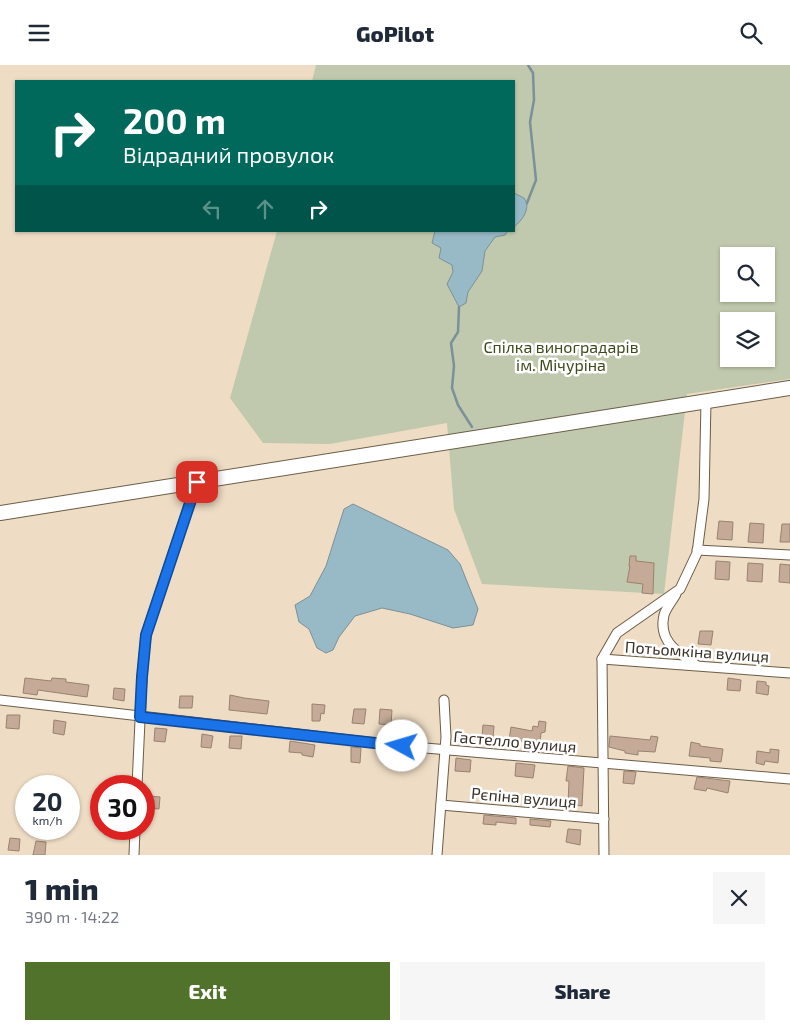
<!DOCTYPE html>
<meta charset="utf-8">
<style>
:root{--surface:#fff;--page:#f6f6f7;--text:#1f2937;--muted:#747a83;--accent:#51722a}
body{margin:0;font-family:"Exo 2",sans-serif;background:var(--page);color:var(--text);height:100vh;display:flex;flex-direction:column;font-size:19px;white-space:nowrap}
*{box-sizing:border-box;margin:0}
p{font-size:16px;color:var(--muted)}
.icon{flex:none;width:28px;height:28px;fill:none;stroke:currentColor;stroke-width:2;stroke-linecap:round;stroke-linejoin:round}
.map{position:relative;height:790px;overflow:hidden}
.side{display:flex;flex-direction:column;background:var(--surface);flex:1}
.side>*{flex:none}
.hud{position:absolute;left:15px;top:15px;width:500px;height:152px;border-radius:0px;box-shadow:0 1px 4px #0004;background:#00695c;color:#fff;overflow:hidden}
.buttons{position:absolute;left:720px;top:182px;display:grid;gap:10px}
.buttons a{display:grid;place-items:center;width:55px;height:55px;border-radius:0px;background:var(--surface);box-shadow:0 1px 4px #0004;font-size:25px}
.speed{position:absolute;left:15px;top:710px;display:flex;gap:10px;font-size:25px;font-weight:700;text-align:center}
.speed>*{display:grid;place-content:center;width:65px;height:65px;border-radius:50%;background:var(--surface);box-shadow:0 1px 4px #0004;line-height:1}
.speed small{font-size:12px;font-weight:400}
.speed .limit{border:8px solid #d22;background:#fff;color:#111}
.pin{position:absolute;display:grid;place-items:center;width:42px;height:42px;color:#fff;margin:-21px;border-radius:10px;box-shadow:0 2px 8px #0006}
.me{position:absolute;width:55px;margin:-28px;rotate:276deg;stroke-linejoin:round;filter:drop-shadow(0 0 4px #0008)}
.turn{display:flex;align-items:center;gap:18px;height:105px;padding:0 25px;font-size:22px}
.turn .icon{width:65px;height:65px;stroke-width:2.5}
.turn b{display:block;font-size:35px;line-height:42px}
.lanes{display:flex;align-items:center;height:48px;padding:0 25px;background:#0003;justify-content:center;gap:25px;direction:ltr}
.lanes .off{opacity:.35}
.round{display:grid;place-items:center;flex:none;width:52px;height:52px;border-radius:0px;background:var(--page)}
.headline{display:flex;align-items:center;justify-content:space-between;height:85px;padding:0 25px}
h1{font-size:30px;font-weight:800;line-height:38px}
.action{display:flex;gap:10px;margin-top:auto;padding:10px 25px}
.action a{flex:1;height:58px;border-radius:0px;background:var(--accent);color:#fff;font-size:20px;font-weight:800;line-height:58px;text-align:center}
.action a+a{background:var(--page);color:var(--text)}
header{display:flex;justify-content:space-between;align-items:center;height:65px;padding:0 25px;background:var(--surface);font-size:22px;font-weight:800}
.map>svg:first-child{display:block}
.green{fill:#c0c9ad;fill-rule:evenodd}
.water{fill:#98bac6;stroke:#7b9197}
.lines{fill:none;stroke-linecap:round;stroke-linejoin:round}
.stream{stroke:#7b9197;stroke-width:2.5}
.building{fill:#c4aa97;stroke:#998271}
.minor-casing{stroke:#6c5d48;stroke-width:11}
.primary-casing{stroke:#6c5d48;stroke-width:16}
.minor{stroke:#fff;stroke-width:9}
.primary{stroke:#fff;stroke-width:14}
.route-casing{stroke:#114b97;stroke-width:12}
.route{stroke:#1a73e8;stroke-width:9}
.labels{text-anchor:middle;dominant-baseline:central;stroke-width:5;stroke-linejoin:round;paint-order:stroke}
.park-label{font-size:16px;fill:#3e4a1b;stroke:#fff}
.street-label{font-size:16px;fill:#383128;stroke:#fff}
</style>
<header><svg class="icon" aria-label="menu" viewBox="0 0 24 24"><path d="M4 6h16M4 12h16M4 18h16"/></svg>GoPilot<svg class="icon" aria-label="search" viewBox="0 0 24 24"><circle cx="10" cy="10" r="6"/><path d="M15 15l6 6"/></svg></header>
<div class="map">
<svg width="790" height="790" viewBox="0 0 790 790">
<rect width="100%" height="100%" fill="#eedcc4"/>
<!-- green -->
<path class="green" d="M316,0H790V314L687,329L664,529L482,519L454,444L447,358L330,379L263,378L230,333L277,166H514V16H312ZM729,191H766V229H729ZM729,256H766V294H729Z"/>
<!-- water -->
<g class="water">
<path d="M514,128L524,133L527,138C527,149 522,155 514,162Z"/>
<polygon points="435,166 508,166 505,170 495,172 485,186 482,206 468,227 466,238 459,242 447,219 453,207 452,200 439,193 441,183 432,178"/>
<polygon points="353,439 448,485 460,499 478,544 473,560 453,563 410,549 382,543 355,551 339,572 333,585 326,588 317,583 309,564 299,557 295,540 310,531 326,501 344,444"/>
</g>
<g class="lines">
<!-- stream -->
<g class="stream">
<polyline points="527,138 536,115 530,57 534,35 533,8 528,0"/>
<polyline points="459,242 458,267 451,278 454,301 452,323 458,340 472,362"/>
</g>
</g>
<!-- building -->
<g class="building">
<polygon points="719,456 733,457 732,475 717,474"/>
<polygon points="750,458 764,459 763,478 748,477"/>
<polygon points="782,459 790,459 790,477 780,477"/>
<polygon points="630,491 636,491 636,496 654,498 653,529 642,528 643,519 627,517 630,501 629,501"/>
<polygon points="716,496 730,497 729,515 715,514"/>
<polygon points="748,498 763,499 762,517 747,516"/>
<polygon points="780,499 790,500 790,518 779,517"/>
<polygon points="700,566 713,566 711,580 698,579"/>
<polygon points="25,613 51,616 52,613 66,614 66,617 89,620 87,632 38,625 37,630 23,628"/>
<polygon points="728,613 741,615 740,626 727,625"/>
<polygon points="757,616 766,617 766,620 769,621 768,630 756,628"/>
<polygon points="114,623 125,624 124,636 113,634"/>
<polygon points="230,630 244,633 269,636 267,649 229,645"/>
<polygon points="180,631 193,631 192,643 179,643"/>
<polygon points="312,639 325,640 324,649 321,648 320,656 312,656"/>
<polygon points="354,644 366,644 364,659 352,658"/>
<polygon points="380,644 392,645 391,660 379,659"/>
<polygon points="7,650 20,650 19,664 6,663"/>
<polygon points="54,655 66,657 64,670 53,668"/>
<polygon points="539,656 546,657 545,667 541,668 540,678 509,675 511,662 532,666 533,661 538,662"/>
<polygon points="483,660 494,661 493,673 482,672"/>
<polygon points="155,663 167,664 165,677 154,676"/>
<polygon points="202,669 213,671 211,683 201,682"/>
<polygon points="230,671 242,671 241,684 229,683"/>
<polygon points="610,671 650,675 651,671 658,672 655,687 638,686 638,690 625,688 625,686 609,682"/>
<polygon points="290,676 315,680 313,692 302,690 302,688 289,687"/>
<polygon points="691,677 700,679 700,681 723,684 721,697 710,696 710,693 689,691"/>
<polygon points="351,682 361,683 360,698 351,697"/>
<polygon points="770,684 779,685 778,698 765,696 764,700 756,698 757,686 770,688"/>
<polygon points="456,693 471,695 470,707 455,706"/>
<polygon points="516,698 535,700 533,713 515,711"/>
<polygon points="568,701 584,703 582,741 568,739 569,716 566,716"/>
<polygon points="624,706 636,707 634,719 623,718"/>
<polygon points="697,712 730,716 728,728 707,723 706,726 694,724"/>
<polygon points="148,731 160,732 159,744 147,743"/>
<polygon points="484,750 516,753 516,759 496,757 496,760 483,759"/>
<polygon points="530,754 551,756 550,762 530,760"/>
<polygon points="568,764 581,765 580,780 566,777"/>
<polygon points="10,773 20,774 19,786 8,785"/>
<polygon points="36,776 46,777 45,790 33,790"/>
</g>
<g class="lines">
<!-- minor casing -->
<g class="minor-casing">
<g id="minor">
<polyline points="697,485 790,490"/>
<path d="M676,529C673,535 666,543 664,550C658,576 677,587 696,600"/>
<polyline points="602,594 790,608"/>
<polyline points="0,635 402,681 790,714"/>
<polyline points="137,721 142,612 146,570 197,417"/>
<polyline points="441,740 604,754"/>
<polyline points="134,790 135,764"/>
<polyline points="437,790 446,672 444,635"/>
<polyline points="604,790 602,594 617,568 680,524 697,488 704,434 706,336"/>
</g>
</g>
<!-- primary casing -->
<g class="primary-casing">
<polyline id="primary" points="0,448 790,323"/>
</g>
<!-- minor -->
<use href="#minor" class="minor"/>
<!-- primary -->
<use href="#primary" class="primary"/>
</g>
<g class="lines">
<!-- route casing -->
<g class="route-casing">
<polyline id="route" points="197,417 146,570 142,612 140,652 402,681"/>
</g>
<!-- route -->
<use href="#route" class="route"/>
</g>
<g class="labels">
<!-- park labels -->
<g class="park-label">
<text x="561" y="281">Спілка виноградарів<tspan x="561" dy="18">ім. Мічуріна</tspan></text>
</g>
<!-- street labels -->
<g class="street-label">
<text transform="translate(697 586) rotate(4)">Потьомкіна вулиця</text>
<text transform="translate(515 676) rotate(5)">Гастелло вулиця</text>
<text transform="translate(524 732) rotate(5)">Рєпіна вулиця</text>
</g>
</g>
</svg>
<div class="buttons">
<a><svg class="icon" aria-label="search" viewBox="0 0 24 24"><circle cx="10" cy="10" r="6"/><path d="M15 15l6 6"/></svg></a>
<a><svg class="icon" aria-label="layers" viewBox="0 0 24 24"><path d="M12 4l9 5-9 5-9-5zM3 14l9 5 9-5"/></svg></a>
</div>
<div class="speed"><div>20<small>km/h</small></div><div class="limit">30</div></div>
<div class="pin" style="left:197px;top:417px;background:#d93025"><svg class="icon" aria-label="arrive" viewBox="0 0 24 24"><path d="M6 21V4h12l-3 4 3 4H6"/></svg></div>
<svg class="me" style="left:402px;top:681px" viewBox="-20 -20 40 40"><circle r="19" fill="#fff"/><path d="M0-13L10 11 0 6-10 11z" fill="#1a73e8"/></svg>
<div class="hud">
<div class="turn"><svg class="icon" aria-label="right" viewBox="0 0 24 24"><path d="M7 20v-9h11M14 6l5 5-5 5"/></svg><div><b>200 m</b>Відрадний провулок</div></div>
<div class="lanes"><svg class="icon off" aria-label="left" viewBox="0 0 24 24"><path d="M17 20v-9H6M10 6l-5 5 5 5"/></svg><svg class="icon off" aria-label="ahead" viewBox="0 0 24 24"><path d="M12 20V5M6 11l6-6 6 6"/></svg><svg class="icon" aria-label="right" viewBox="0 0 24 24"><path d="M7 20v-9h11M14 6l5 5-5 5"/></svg></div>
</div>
</div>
<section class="side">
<div class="headline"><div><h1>1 min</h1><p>390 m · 14:22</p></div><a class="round"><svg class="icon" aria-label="close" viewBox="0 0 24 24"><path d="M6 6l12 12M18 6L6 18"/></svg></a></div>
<div class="action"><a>Exit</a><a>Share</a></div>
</section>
